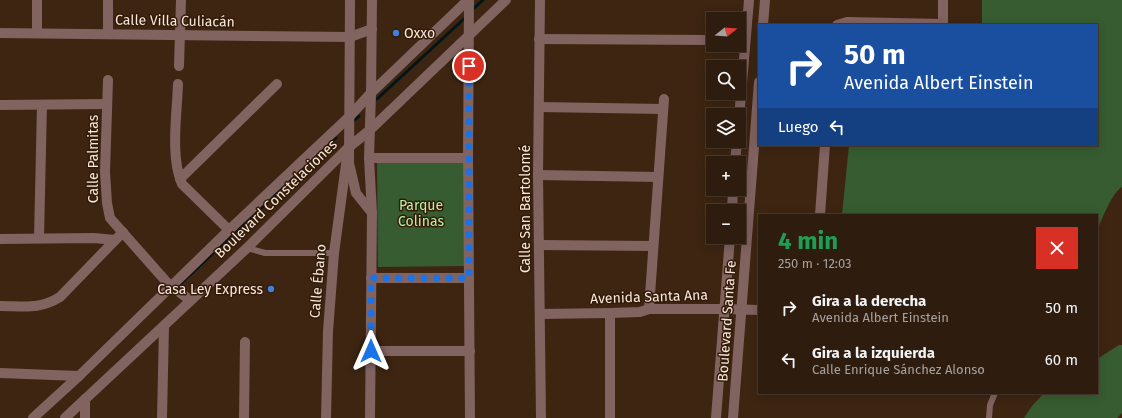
<!DOCTYPE html>
<html lang="es">
<meta charset="utf-8">
<style>
:root{--surface:#2e1c0e;--page:#3a291c;--text:#f1f3f6;--muted:#a7a19e;--line:#493a2e}
body{margin:0;font-family:"Fira Sans",sans-serif;background:var(--page);color:var(--text);height:100vh;display:flex;flex-direction:column;font-size:15px;white-space:nowrap}
*{box-sizing:border-box;margin:0}
p{font-size:13px;color:var(--muted)}
.icon{flex:none;width:22px;height:22px;fill:none;stroke:currentColor;stroke-width:2;stroke-linecap:round;stroke-linejoin:round}
.map{position:relative;flex:1;overflow:hidden}
.panel{position:absolute;left:758px;top:214px;width:340px;height:180px;display:flex;flex-direction:column;background:var(--surface);border-radius:0px;box-shadow:0 2px 10px #0003,0 0 0 1px var(--line)}
.panel>*{flex:none}
.banner{position:absolute;left:758px;top:24px;width:340px;height:122px;border-radius:0px;box-shadow:0 2px 10px #0003,0 0 0 1px var(--line);background:#1a4fa0;color:#fff;overflow:hidden}
.needle{width:26px;rotate:73deg}
.controls{position:absolute;left:706px;top:12px;display:grid;gap:8px}
.controls a{display:grid;place-items:center;width:40px;height:40px;border-radius:0px;background:var(--surface);box-shadow:0 2px 10px #0003,0 0 0 1px var(--line);font-size:20px}
.pin{position:absolute;display:grid;place-items:center;width:34px;height:34px;color:#fff;margin:-17px;border:2px solid #fff;border-radius:50%;box-shadow:0 1px 4px #0007}
.me{position:absolute;width:44px;margin:-22px;rotate:0deg;stroke-linejoin:round;filter:drop-shadow(0 0 3px #0008)}
.turn{display:flex;align-items:center;gap:14px;height:84px;padding:0 20px;font-size:18px}
.turn .icon{width:52px;height:52px;stroke-width:2.5}
.turn b{display:block;font-size:28px;line-height:34px}
.then{display:flex;align-items:center;height:38px;padding:0 20px;background:#0003;gap:8px;font-size:15px}
.round{display:grid;place-items:center;flex:none;width:42px;height:42px;border-radius:0px;background:var(--page)}
.head{display:flex;align-items:center;justify-content:space-between;height:68px;padding:0 20px}
h1{font-size:24px;font-weight:700;line-height:30px;color:#1e9e55}
ul{padding:0;list-style:none}
li{display:flex;align-items:center;gap:12px;height:52px;padding:0 20px}
li div{flex:1}
li b{display:block;font-size:15px}
li em{font-style:normal}
.map>svg:first-child{display:block}
.green{fill:#375c31}
.lines{fill:none;stroke-linecap:round;stroke-linejoin:round}
.stream{stroke:#001618;stroke-width:3}
.service{stroke:#816360;stroke-width:6}
.minor{stroke:#816360;stroke-width:10}
.tertiary{stroke:#816360;stroke-width:10}
.route{stroke:#1a73e8;stroke-width:7;stroke-dasharray:0 12.6}
.shop-dot{fill:#3f7fe0;stroke:#331b08;stroke-width:1.5}
.labels{text-anchor:middle;dominant-baseline:central;stroke-width:3;stroke-linejoin:round;paint-order:stroke}
.street-label{font-size:14px;fill:#f8e7dc;stroke:#331b08}
.poi-label{font-size:14px;fill:#f8e7dc;stroke:#331b08;text-anchor:start}
.park-label{font-size:14px;fill:#b3f3a9;stroke:#331b08}
</style>
<div class="map">
<svg width="1122" height="418" viewBox="0 0 1122 418">
<rect width="100%" height="100%" fill="#3d2512"/>
<!-- green -->
<g class="green">
<path d="M982,0H1122V187C1111,194 1103,218 1097,230V215H842L849,145H1097V25H982Z"/>
<polygon points="463,158 465,266 378,267 377,160"/>
<polygon points="1119,345 1122,345 1122,413 1117,418 1024,418 1032,406 1044,393 1097,393 1097,359"/>
</g>
<g class="lines">
<!-- stream -->
<g class="stream">
<polyline points="471,11 483,0"/>
<polyline points="377,99 466,17"/>
<polyline points="353,121 359,116"/>
<polyline points="177,287 336,138"/>
</g>
<!-- service -->
<g class="service">
<polyline points="247,248 265,253 334,253"/>
<polyline points="989,418 990,405 995,393"/>
</g>
<!-- minor -->
<g class="minor">
<polyline points="469,0 468,158 470,418"/>
<polyline points="540,0 538,175 541,418"/>
<polyline points="943,0 943,25"/>
<polyline points="837,25 847,22 943,24"/>
<polyline points="0,33 350,37 372,29"/>
<polyline points="37,33 37,0"/>
<polyline points="108,34 108,0"/>
<polyline points="539,39 713,40"/>
<polyline points="179,66 181,0"/>
<path d="M108,80L105,172L107,203L110,218L171,287C179,290 184,297 191,300"/>
<path d="M178,84C177,114 170,157 182,184L229,230"/>
<polyline points="0,105 107,104"/>
<polyline points="539,107 663,109"/>
<polyline points="369,158 468,158"/>
<polyline points="538,175 658,177"/>
<polyline points="180,179 277,84"/>
<polyline points="820,215 825,145"/>
<polyline points="39,238 42,105"/>
<polyline points="0,239 94,238 115,240"/>
<polyline points="539,245 653,246"/>
<polyline points="371,278 469,278"/>
<path d="M0,306C24,306 39,310 60,297L123,232"/>
<polyline points="649,309 664,99"/>
<polyline points="540,314 610,313 640,312 649,309 725,309 759,310"/>
<polyline points="371,351 470,351"/>
<polyline points="0,373 79,376"/>
<polyline points="85,418 85,399"/>
<polyline points="162,418 164,326"/>
<polyline points="244,418 245,342"/>
<polyline points="326,418 328,331 334,253 347,157"/>
<polyline points="610,418 610,313"/>
</g>
<!-- tertiary -->
<g class="tertiary">
<polyline points="350,0 349,163 356,193 372,213"/>
<polyline points="763,25 765,0"/>
<polyline points="739,118 749,0"/>
<polyline points="735,163 737,141"/>
<polyline points="732,211 733,189"/>
<polyline points="33,418 79,376 229,230 349,117 371,93 468,0"/>
<polyline points="65,418 247,248 349,147 370,130 506,0"/>
<polyline points="370,418 372,213 369,158 371,93 372,0"/>
<polyline points="716,418 730,237"/>
<polyline points="733,418 759,82"/>
</g>
</g>
<g class="lines">
<!-- route -->
<polyline class="route" points="371,351 371,278 469,278 469,66"/>
</g>
<!-- markers -->
<g class="shop-dot">
<circle cx="396" cy="33" r="4"/>
<circle cx="271" cy="289" r="4"/>
</g>
<g class="labels">
<!-- street labels -->
<g class="street-label">
<text transform="translate(175 21) rotate(1)">Calle Villa Culiacán</text>
<text transform="translate(93 159) rotate(-90)">Calle Palmitas</text>
<text transform="translate(276 199) rotate(-44)">Boulevard Constelaciones</text>
<text transform="translate(525 209) rotate(-90)">Calle San Bartolomé</text>
<text transform="translate(318 281) rotate(-85)">Calle Ébano</text>
<text transform="translate(649 297) rotate(-2)">Avenida Santa Ana</text>
<text transform="translate(727 321) rotate(-86)">Boulevard Santa Fe</text>
</g>
<!-- poi labels -->
<g class="poi-label">
<text x="404" y="33">Oxxo</text>
<text x="263" y="289" text-anchor="end">Casa Ley Express</text>
</g>
<!-- park labels -->
<g class="park-label">
<text x="421" y="205">Parque<tspan x="421" dy="16">Colinas</tspan></text>
</g>
</g>
</svg>
<div class="controls">
<a><svg class="needle" viewBox="-14 -14 28 28"><path d="M0-13l5 13h-10z" fill="#e53935"/><path d="M0 13l5-13h-10z" fill="#a7a19e"/></svg></a>
<a><svg class="icon" aria-label="search" viewBox="0 0 24 24"><circle cx="10" cy="10" r="6"/><path d="M15 15l6 6"/></svg></a>
<a><svg class="icon" aria-label="layers" viewBox="0 0 24 24"><path d="M12 4l9 5-9 5-9-5zM3 14l9 5 9-5"/></svg></a>
<a>+</a>
<a>−</a>
</div>
<div class="pin" style="left:469px;top:66px;background:#d93025"><svg class="icon" aria-label="arrive" viewBox="0 0 24 24"><path d="M6 21V4h12l-3 4 3 4H6"/></svg></div>
<svg class="me" style="left:371px;top:351px" viewBox="-20 -20 40 40"><path d="M0-17L14 15 0 8-14 15z" fill="#1a73e8" stroke="#fff" stroke-width="4"/></svg>
<div class="banner">
<div class="turn"><svg class="icon" aria-label="right" viewBox="0 0 24 24"><path d="M7 20v-9h11M14 6l5 5-5 5"/></svg><div><b>50 m</b>Avenida Albert Einstein</div></div>
<div class="then">Luego<svg class="icon" aria-label="left" viewBox="0 0 24 24"><path d="M17 20v-9H6M10 6l-5 5 5 5"/></svg></div>
</div>
<section class="panel">
<div class="head"><div><h1>4 min</h1><p>250 m · 12:03</p></div><a class="round" style="background:#d93025;color:#fff"><svg class="icon" aria-label="close" viewBox="0 0 24 24"><path d="M6 6l12 12M18 6L6 18"/></svg></a></div>
<ul>
<li><svg class="icon" aria-label="right" viewBox="0 0 24 24"><path d="M7 20v-9h11M14 6l5 5-5 5"/></svg><div><b>Gira a la derecha</b><p>Avenida Albert Einstein</p></div><em>50 m</em></li>
<li><svg class="icon" aria-label="left" viewBox="0 0 24 24"><path d="M17 20v-9H6M10 6l-5 5 5 5"/></svg><div><b>Gira a la izquierda</b><p>Calle Enrique Sánchez Alonso</p></div><em>60 m</em></li>
</ul>
</section>
</div>
